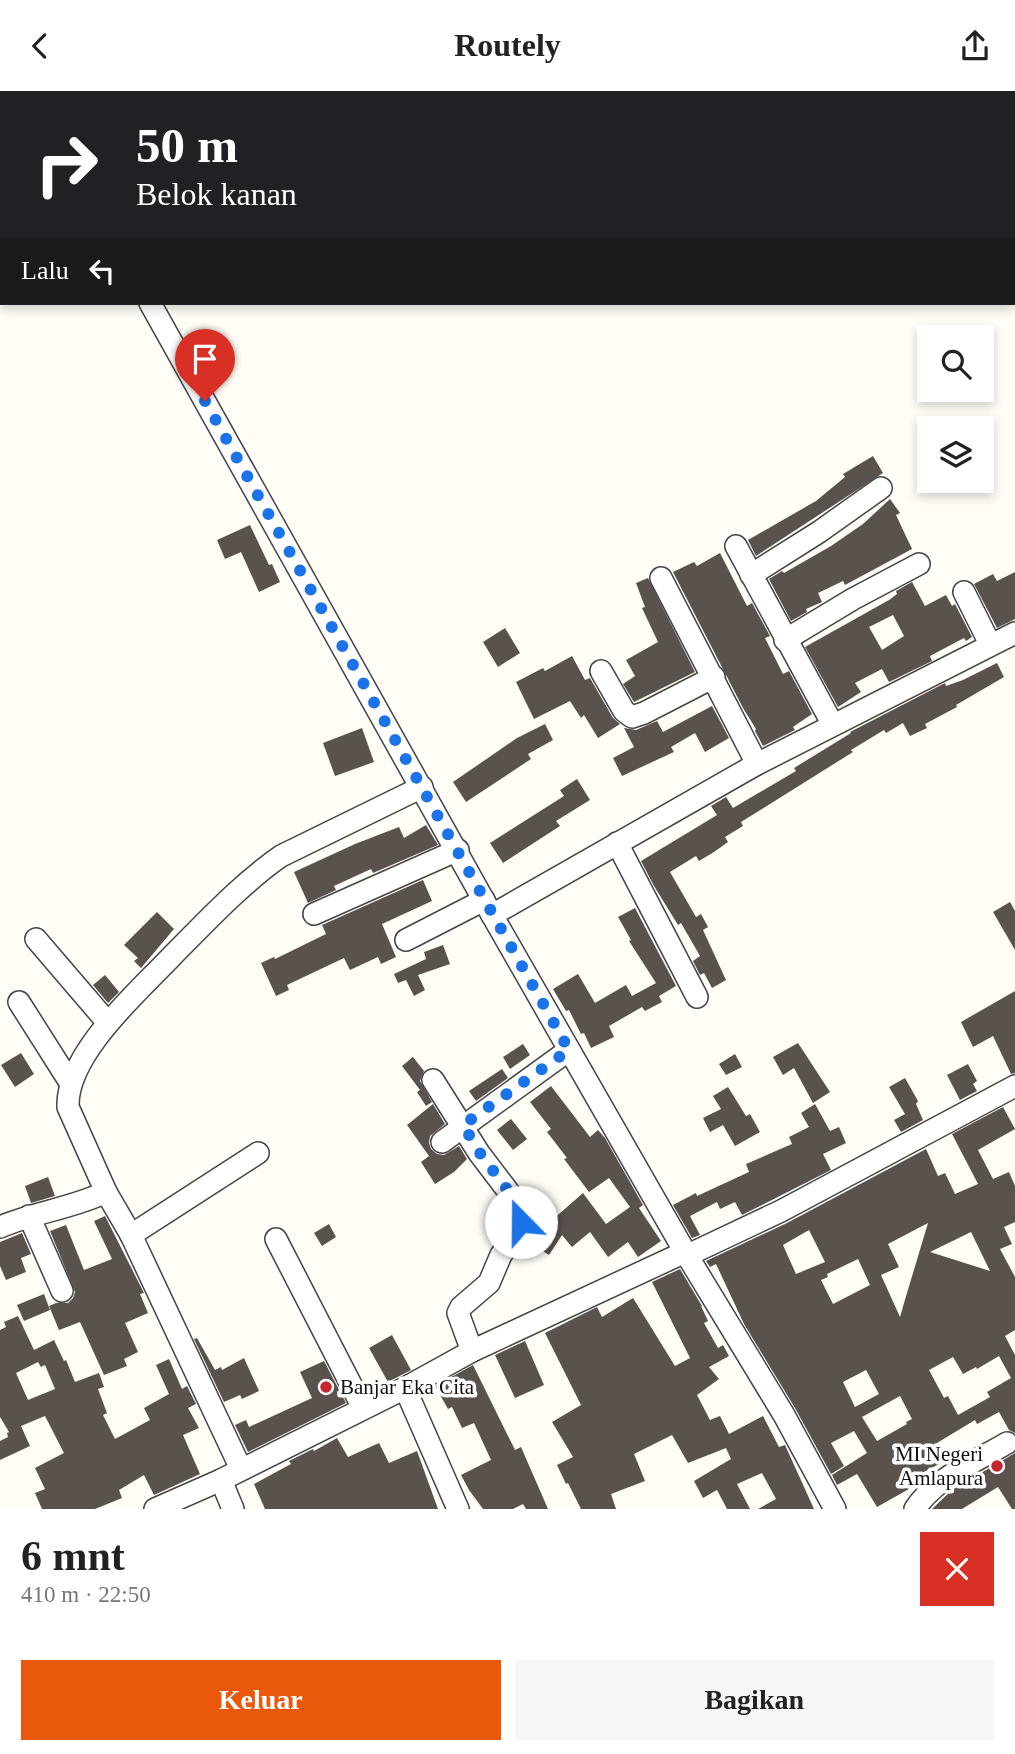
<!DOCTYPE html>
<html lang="id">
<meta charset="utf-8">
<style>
:root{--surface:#fff;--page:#f6f6f6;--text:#222;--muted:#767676;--accent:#ea580c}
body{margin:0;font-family:"Times New Roman",serif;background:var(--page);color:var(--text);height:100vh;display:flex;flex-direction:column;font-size:26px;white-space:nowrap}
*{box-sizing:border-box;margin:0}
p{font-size:23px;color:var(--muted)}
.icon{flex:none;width:38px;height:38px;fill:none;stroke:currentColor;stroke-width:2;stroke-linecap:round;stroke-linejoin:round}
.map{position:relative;height:1418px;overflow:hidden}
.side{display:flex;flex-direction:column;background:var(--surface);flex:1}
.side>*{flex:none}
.top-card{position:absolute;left:0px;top:0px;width:1015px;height:214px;box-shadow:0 4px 10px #0003;background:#202124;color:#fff;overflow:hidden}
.buttons{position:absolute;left:917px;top:234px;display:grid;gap:14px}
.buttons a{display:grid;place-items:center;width:77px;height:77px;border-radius:0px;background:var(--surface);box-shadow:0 4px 10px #0003;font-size:35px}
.pin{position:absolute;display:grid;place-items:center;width:60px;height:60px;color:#fff;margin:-72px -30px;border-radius:50% 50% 50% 0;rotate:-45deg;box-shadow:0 0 7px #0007}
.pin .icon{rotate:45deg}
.me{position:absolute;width:77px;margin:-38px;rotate:338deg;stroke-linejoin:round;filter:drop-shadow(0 0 5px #0008)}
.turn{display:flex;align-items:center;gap:24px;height:147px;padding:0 21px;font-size:32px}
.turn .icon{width:91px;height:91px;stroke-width:2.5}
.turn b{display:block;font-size:49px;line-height:60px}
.then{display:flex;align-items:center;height:66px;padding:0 21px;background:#0003;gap:14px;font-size:26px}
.round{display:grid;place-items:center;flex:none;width:74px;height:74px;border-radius:0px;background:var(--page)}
.summary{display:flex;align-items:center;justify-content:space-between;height:119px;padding:0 21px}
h1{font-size:42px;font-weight:800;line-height:52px}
.cta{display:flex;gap:14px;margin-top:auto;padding:14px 21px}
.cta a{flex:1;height:80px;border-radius:0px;background:var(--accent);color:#fff;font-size:28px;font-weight:800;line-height:80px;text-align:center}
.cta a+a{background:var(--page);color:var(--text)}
header{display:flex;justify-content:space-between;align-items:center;height:91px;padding:0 21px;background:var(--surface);font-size:32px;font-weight:800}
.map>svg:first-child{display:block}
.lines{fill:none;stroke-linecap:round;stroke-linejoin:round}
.stream{stroke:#3f96cf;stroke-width:5}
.building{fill:#5a524d;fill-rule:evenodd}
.minor-casing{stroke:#444;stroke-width:24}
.minor{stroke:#fff;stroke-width:21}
.route{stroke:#1a73e8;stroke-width:12;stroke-dasharray:0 21.6}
.poi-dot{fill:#c4262e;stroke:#fff;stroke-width:2.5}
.labels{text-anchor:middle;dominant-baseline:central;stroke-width:7;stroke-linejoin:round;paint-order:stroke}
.poi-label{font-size:21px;fill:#111;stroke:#fff;text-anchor:start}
</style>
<header><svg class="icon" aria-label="back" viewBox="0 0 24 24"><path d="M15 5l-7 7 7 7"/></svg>Routely<svg class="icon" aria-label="share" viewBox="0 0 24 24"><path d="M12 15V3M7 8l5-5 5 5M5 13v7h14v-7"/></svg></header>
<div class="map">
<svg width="1015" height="1418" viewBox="0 0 1015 1418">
<rect width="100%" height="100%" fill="#fffdf5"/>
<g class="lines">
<!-- stream -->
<polyline class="stream" points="0,4 2,4"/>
</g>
<!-- building -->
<g class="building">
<polygon points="873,365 883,382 756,465 748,449 816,410 845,386 843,383"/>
<polygon points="890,408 900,422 896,424 912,458 845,494 843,490 818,502 822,511 806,518 807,521 791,530 769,488 782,480 784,482 831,455 863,433"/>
<polygon points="250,434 269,474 272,473 280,491 259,501 241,461 225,468 217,449"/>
<polygon points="720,462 747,515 752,512 770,545 765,547 783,583 789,580 812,623 793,636 795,639 763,655 755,640 756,638 743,617 673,481 694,471 697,475"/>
<polygon points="1015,481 1015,528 997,537 974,493 993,483 997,490"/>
<polygon points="648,487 695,581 634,611 623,593 635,585 626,569 658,551 642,517 645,516 636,492"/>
<path d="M912,491L925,515L946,504L952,515L955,513L972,546L966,550L964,547L930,565L932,570L889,591L882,578L855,592L861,601L838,616L805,556L889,509L897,503L896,500ZM893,524L904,545L882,559L869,536Z"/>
<polygon points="505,537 520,562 498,576 483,551"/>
<polygon points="572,565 585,589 590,587 613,627 620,633 598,647 584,624 581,627 570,610 534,628 516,591 543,577 545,580"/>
<polygon points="997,572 1004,586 956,614 957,616 925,633 927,637 910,645 903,632 886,642 884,639 851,659 853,661 741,731 743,735 725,746 728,751 714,761 699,770 696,765 670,781 696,826 701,823 708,836 703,839 726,889 712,897 704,882 700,884 693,870 700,865 681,832 678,834 654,795 641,770 717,724 711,715 726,706 733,717 796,680 794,677 851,642 850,641 945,592 946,595 963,589"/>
<polygon points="712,615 729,647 705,661 695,642 671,656 674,661 622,685 613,667 634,656 624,637 636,639 657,630 663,641"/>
<polygon points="545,633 553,649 528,663 531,668 466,711 453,691 517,647"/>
<polygon points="362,637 374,671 335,685 323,652"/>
<polygon points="577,688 590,709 556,730 560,735 503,772 490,752 564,705 560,699"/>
<polygon points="426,734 438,754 373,782 371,778 334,795 336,799 308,812 294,781 355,753 399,736 404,747"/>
<polygon points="423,789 432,810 382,833 396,866 381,873 378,866 350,879 344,867 287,894 289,899 276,905 261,872 274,866 275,868 326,843 322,834"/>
<polygon points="1010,811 1015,820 1015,859 993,821"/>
<polygon points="635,817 676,895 659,905 662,911 645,920 642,916 609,935 614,946 591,957 584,942 581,943 569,919 566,920 553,898 578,883 595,912 626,894 632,905 656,892 629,850 631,849 618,826"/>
<polygon points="157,821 174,838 141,877 134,870 138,867 124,854"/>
<polygon points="443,854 450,873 418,884 425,899 414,905 406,889 398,892 394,883 426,868 424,861"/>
<polygon points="105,884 119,901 108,912 93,894"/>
<polygon points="1015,900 1015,982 1011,983 993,945 973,956 961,931"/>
<polygon points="798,952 830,1001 813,1012 794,977 783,984 773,966"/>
<polygon points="523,953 530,964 510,978 503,966"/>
<polygon points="21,962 34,983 15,996 1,974"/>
<polygon points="735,963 742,976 726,984 719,973"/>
<polygon points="413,966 424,980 420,990 432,1011 426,1015 417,1001 420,999 402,975"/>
<polygon points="968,973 977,990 973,993 977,1000 960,1009 947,984"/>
<polygon points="502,978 508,987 476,1010 469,1000"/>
<polygon points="905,987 918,1010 916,1013 923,1029 901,1041 894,1029 905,1023 889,996"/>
<polygon points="551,995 590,1046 598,1039 605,1047 643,1114 639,1117 661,1150 638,1166 628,1151 608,1166 590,1141 572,1156 562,1144 549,1164 533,1154 543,1137 583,1102 606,1133 630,1116 609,1087 589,1101 564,1068 567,1067 547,1041 551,1038 530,1011"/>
<polygon points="728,996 746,1025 750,1023 760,1041 735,1055 723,1034 710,1041 703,1027 721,1018 713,1005"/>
<polygon points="433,1013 445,1033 430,1045 429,1052 431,1058 437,1063 444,1064 459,1055 467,1068 454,1081 435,1093 421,1071 429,1065 407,1034"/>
<polygon points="815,1013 830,1040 839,1036 846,1052 823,1063 831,1079 742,1124 735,1111 720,1118 717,1111 690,1125 700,1144 692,1147 673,1114 696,1102 697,1105 749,1081 746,1073 792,1053 789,1046 809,1036 801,1022"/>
<path d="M1003,1016L1015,1038L978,1059L993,1088L1009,1081L1015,1095V1131L1004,1136L1012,1153L1000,1158L1015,1186V1239L1005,1245L1015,1264V1342L1009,1339L999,1321L977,1333L975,1329L932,1355L941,1372L905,1391L909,1398L877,1416L857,1383L837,1394L832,1384L867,1362L854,1340L831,1352L844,1375L831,1383L795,1317L744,1233L716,1173L710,1176L706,1170L787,1132L926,1058L938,1085L945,1082L955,1103L978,1093L952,1043ZM928,1132L904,1212L900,1226L881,1184L899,1176L888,1153ZM809,1139L825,1171L796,1183L783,1154ZM971,1141L990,1180L930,1161ZM858,1168L870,1194L833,1213L821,1189L828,1186L827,1183ZM999,1265L1011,1287L987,1301L990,1306L958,1324L948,1305L944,1307L929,1279L953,1266L963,1283L976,1276L977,1278ZM866,1279L879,1303L855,1316L843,1291ZM900,1305L912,1328L906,1331L907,1333L877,1350L862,1326Z"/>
<polygon points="511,1028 527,1048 513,1059 497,1039"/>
<polygon points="48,1086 55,1105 31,1112 25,1095"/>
<polygon points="105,1125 144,1202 140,1203 148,1222 125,1232 138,1261 124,1268 127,1275 104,1284 80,1231 59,1239 49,1215 56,1212 68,1212 73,1207 75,1201 50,1140 66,1134 84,1179 112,1168 94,1130"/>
<polygon points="329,1133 336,1146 322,1155 314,1142"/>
<polygon points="22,1142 31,1163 21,1167 26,1181 6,1189 0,1175 0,1151"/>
<polygon points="680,1178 702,1215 701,1215 708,1230 704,1232 718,1257 723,1254 729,1265 709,1276 719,1288 697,1304 710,1329 720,1325 729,1343 763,1325 779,1356 785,1354 814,1418 758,1418 776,1408 762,1382 737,1393 750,1418 727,1418 717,1399 703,1407 694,1390 731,1368 726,1357 688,1372 672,1344 634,1363 645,1390 611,1403 616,1418 581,1418 568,1392 566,1393 557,1374 573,1366 552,1331 581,1314 545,1242 597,1216 602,1226 633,1207 675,1275 690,1267 652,1191"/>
<polygon points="44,1203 50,1219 24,1230 17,1214"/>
<path d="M18,1225L34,1259L54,1249L64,1270L66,1269L75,1291L99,1282L104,1296L98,1298L107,1322L103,1324L115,1348L150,1329L144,1317L169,1303L156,1274L169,1268L182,1298L187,1295L196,1313L188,1317L199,1337L183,1344L200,1383L154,1404L144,1384L119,1399L122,1407L95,1418H42L35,1402L45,1398L35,1377L64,1362L45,1325L21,1335L30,1355L0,1369V1350L8,1346L7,1342L9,1341L0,1326V1239L6,1236L4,1231ZM38,1271L41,1276L45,1274L55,1298L28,1309L16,1282Z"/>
<polygon points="392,1244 411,1279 388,1291 369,1257"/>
<polygon points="197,1247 215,1279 221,1276 222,1279 244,1267 259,1300 242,1308 240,1304 224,1311 194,1248"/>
<polygon points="525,1250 544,1294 515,1307 495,1264"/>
<polygon points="324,1270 346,1312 248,1361 235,1334 246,1329 249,1336 312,1307 300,1281"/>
<polygon points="473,1274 515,1359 521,1356 548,1418 526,1418 523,1413 513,1418 483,1418 469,1399 461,1384 491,1369 474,1332 462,1337 452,1316 448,1318 435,1295"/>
<polygon points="337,1347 348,1366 379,1352 389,1372 417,1360 438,1418 265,1418 254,1393 291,1373 289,1370 313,1358 314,1360"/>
<polygon points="1015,1362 1015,1418 1012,1418 998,1396 962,1418 932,1418 952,1399"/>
</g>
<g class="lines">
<!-- minor casing -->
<g class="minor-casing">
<g id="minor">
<polyline points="150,212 492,824 685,1161"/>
<polyline points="736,455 833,634"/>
<polyline points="751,484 819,441 881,397"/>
<polyline points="661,487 757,673"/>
<polyline points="964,501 990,553"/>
<polyline points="785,549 853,508 919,473"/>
<polyline points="601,580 624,620 632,626 644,622 714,586"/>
<polyline points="617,752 697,906"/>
<polyline points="314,823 458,759"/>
<polyline points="492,824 757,673 1015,542"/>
<polyline points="36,848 108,932"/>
<polyline points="406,849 484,809"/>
<polyline points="19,911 71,993"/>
<polyline points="433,989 479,1062 517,1112 521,1121 521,1131 516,1143 501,1164 489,1192 461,1216 458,1222 472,1260"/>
<polyline points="442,1051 569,959"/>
<path d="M106,1101L68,1016C66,963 139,900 173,864C208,829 241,793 281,765L422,696"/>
<polyline points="29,1125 62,1200"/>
<path d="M0,1136C35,1121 73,1117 106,1101L131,1144L241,1378"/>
<polyline points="131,1144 258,1062"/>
<polyline points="276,1148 363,1317"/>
<polyline points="688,1164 781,1120 1015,995"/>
<polyline points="405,1297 458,1418"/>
<polyline points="221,1389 233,1418"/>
<polyline points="155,1418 221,1389 405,1297 472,1260 685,1161 784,1324 835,1418"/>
<path d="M915,1418C935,1387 975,1371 1007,1352"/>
</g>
</g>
<!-- minor -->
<use href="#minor" class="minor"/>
</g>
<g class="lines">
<!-- route -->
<polyline class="route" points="205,310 569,959 463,1034 480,1062 517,1112 521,1121 521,1131"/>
</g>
<!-- markers -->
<g class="poi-dot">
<circle cx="326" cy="1296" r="7"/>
<circle cx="997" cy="1375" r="7"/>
</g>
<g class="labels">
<!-- poi labels -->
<g class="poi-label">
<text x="340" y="1296">Banjar Eka Cita</text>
<text x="983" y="1363" text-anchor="end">MI Negeri<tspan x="983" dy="24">Amlapura</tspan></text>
</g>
</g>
</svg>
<div class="buttons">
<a><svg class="icon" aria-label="search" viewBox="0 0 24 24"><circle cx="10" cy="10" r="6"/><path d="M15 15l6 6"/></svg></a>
<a><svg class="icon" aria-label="layers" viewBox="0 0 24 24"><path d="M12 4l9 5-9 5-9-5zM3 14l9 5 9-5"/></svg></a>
</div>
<div class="pin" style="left:205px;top:310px;background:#d93025"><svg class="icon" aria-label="arrive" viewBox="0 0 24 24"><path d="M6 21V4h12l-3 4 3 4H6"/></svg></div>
<svg class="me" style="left:521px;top:1131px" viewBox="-20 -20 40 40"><circle r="19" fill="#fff"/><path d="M0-13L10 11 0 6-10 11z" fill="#1a73e8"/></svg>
<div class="top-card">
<div class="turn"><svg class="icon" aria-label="right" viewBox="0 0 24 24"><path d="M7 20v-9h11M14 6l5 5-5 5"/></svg><div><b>50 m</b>Belok kanan</div></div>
<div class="then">Lalu<svg class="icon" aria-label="left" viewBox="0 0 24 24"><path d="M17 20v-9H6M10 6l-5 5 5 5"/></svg></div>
</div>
</div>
<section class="side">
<div class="summary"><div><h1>6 mnt</h1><p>410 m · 22:50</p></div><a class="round" style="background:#d93025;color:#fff"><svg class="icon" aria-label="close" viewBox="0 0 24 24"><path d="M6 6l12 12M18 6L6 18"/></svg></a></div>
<div class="cta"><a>Keluar</a><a>Bagikan</a></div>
</section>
